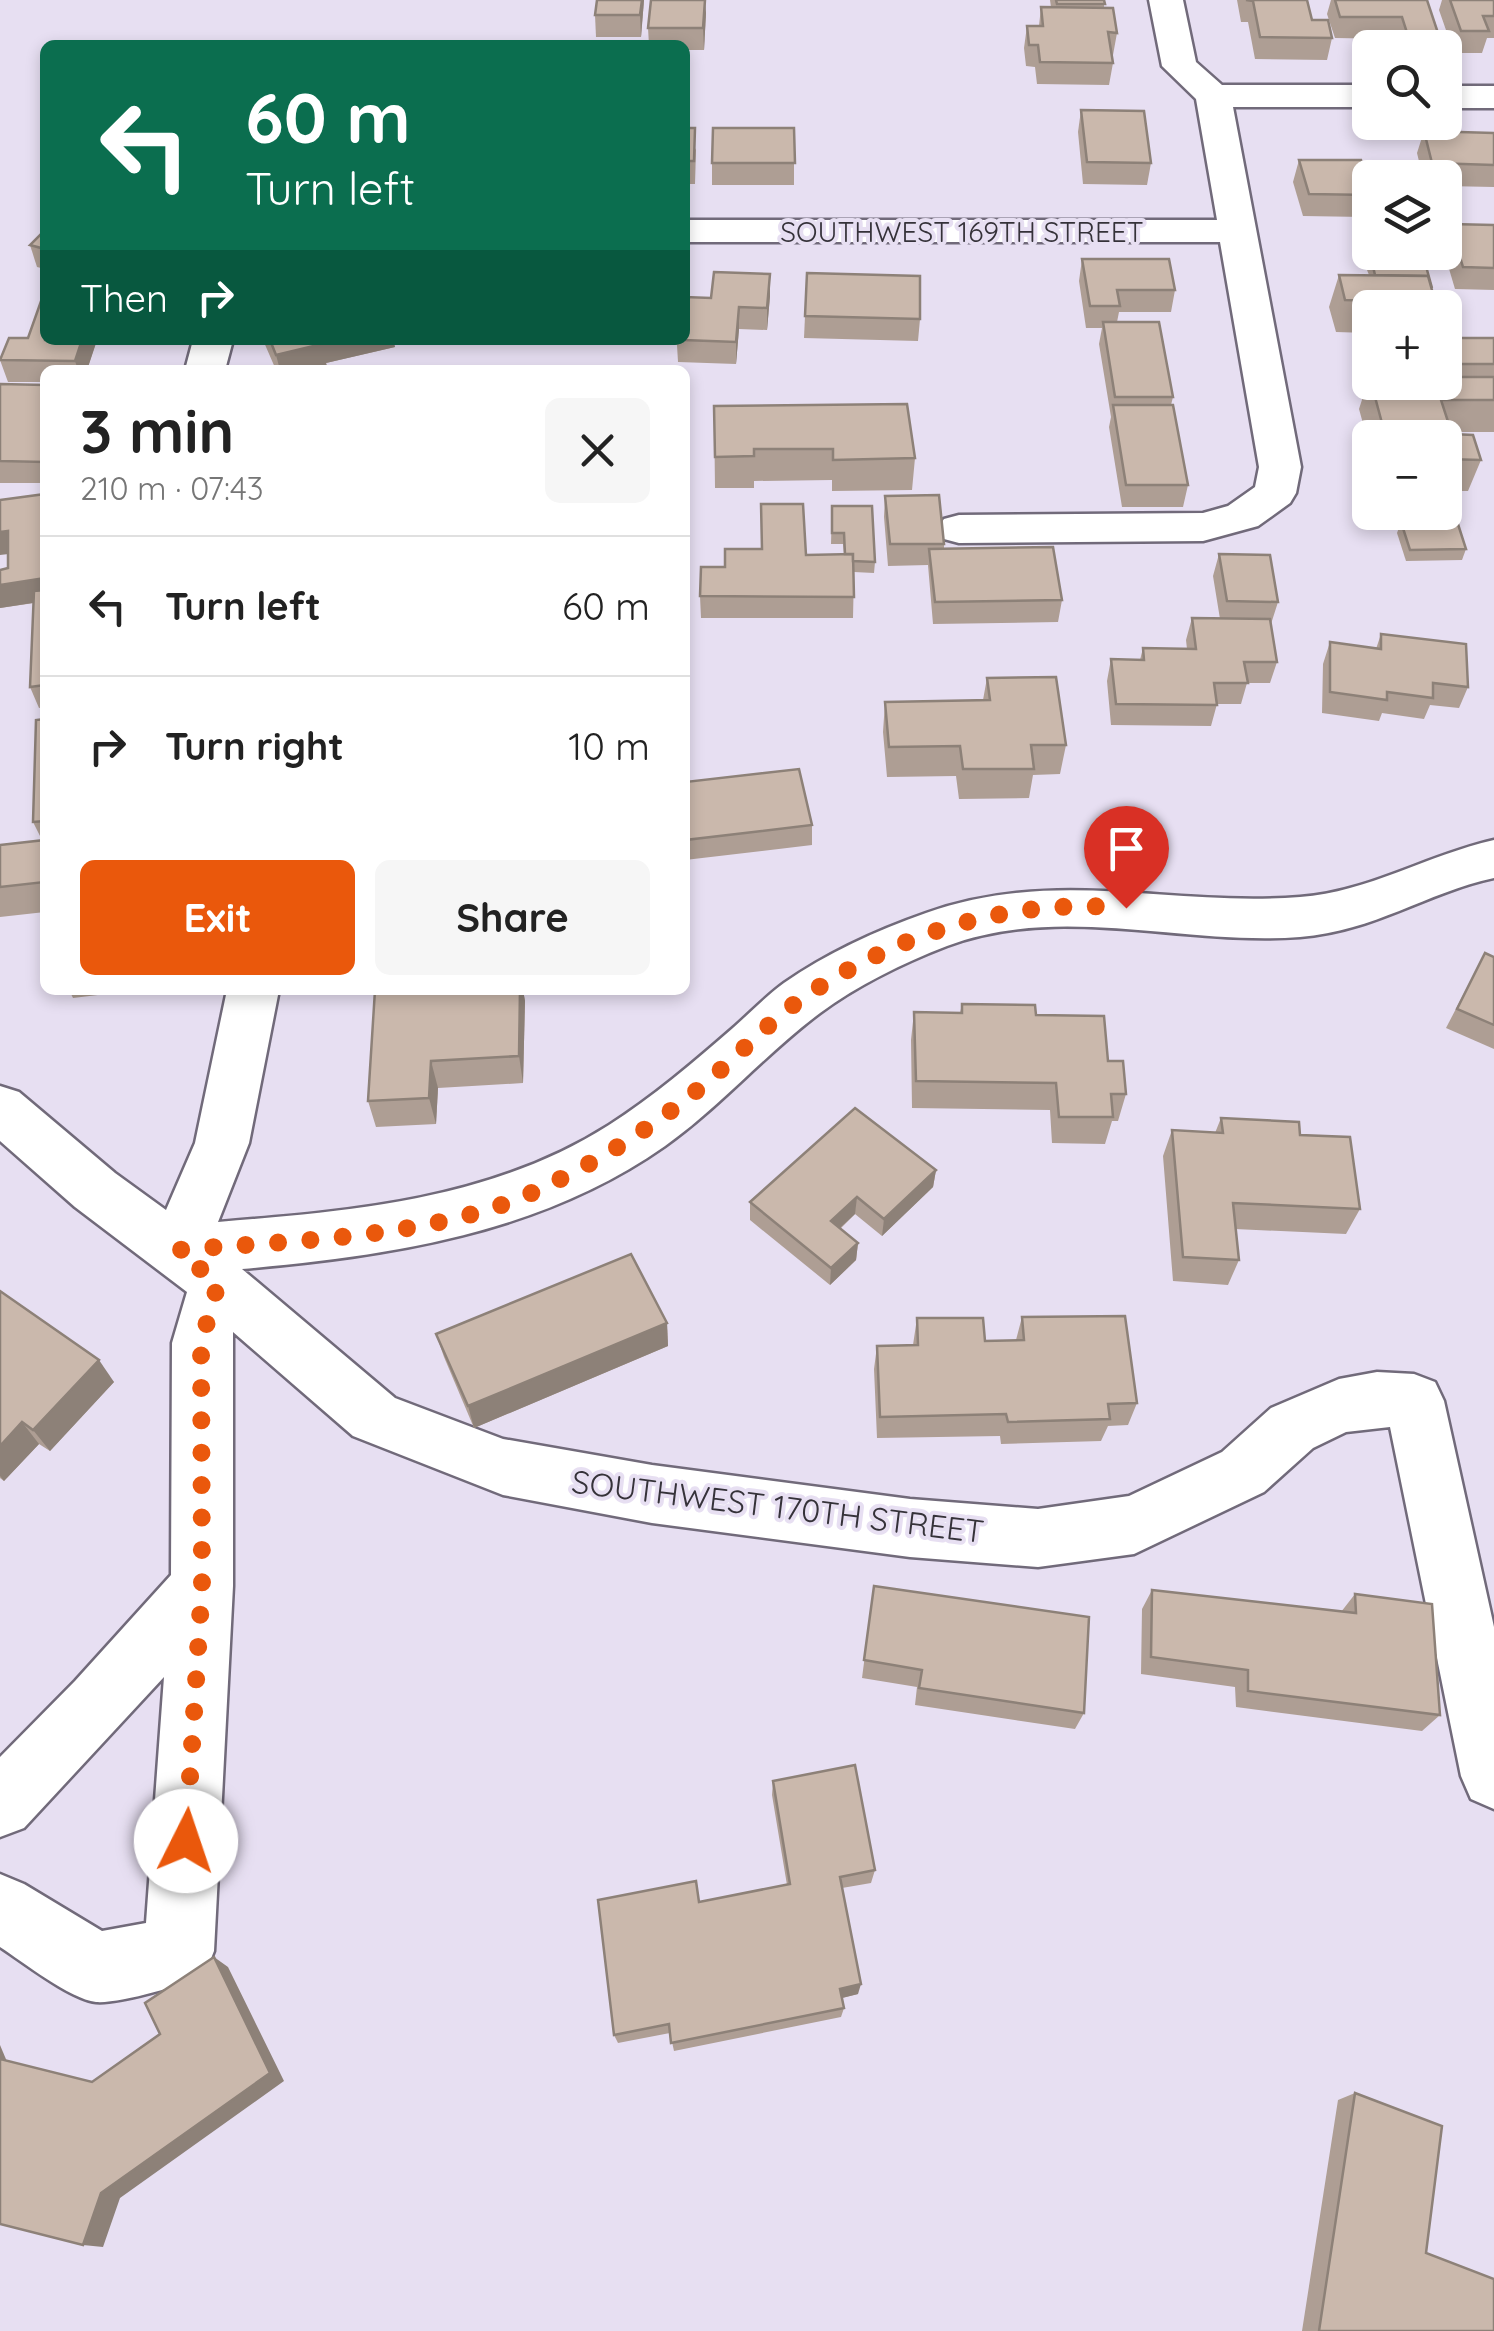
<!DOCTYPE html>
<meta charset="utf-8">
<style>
:root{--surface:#fff;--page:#f6f6f6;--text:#222;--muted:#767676;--line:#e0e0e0;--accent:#ea580c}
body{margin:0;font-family:Quicksand,sans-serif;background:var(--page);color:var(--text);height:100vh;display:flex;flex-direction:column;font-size:38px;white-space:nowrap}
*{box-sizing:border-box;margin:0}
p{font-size:32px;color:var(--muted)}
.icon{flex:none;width:55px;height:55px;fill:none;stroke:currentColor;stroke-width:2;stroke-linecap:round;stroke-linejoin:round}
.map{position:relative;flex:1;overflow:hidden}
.details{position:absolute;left:40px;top:365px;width:650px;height:630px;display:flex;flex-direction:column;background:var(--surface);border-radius:15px;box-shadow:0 5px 15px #0003}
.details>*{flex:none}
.guide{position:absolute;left:40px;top:40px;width:650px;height:305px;border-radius:15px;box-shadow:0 5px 15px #0003;background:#0b6e4f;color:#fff;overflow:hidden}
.controls{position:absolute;left:1352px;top:30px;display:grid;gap:20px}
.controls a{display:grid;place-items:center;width:110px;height:110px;border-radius:15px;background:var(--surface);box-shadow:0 5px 15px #0003;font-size:50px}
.pin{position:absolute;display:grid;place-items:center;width:85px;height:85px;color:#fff;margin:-102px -42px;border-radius:50% 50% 50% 0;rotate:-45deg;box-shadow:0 0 10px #0007}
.pin .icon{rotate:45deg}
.me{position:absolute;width:110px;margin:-55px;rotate:4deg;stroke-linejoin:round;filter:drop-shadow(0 0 8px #0008)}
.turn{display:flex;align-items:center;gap:35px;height:210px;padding:0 40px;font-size:45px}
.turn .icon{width:130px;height:130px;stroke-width:2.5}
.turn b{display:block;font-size:70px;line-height:85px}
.then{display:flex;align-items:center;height:95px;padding:0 40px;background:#0003;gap:20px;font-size:38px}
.round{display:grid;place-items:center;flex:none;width:105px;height:105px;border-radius:15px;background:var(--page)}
.head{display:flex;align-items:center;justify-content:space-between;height:170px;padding:0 40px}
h1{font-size:60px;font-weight:700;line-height:75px}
.cta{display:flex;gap:20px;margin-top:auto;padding:20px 40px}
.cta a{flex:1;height:115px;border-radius:15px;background:var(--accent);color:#fff;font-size:40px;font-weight:700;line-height:115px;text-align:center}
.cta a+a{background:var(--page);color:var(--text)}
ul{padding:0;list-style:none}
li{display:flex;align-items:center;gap:30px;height:140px;padding:0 40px;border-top:2px solid var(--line)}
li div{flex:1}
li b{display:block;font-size:38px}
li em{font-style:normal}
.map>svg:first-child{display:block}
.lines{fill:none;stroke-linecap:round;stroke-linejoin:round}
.minor-casing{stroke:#716a7a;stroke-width:5}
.minor{fill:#fff;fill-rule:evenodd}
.wall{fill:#ae9e94}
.shaded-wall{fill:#8d8178}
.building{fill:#cab8ac;stroke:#8d8178;stroke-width:2.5}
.route{stroke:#ea580c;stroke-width:18;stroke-dasharray:0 32.4}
.labels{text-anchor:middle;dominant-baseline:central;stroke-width:8;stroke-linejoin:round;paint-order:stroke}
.far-street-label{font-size:28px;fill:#353239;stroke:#e7dff2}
.street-label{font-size:32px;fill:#353239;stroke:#e7dff2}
</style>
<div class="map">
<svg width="1494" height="2331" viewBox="0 0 1494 2331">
<rect width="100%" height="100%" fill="#e7dff2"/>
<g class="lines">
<!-- minor casing -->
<g class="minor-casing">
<g id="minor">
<polygon points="1149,0 1183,0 1196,62 1222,85 1370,85 1370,107 1233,107 1301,467 1296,493 1290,503 1258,526 1203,541 959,543 944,539 937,529 944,519 959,515 1203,513 1228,506 1255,487 1259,467 1220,242 685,242 685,220 1217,220 1196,99 1162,66"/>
<rect x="1445" y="86" width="49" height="22"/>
<polygon points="193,340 233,340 225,370 185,370"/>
<path d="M1494,840V878C1425,893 1375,931 1300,937C1183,946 1060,903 947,946C903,963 858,985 820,1013C765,1054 721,1106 665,1146C540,1234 389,1256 242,1269L395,1398L503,1439L652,1465L910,1499L1038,1509L1129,1496L1222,1452L1271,1408L1339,1379L1377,1372L1414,1374L1435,1382L1444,1401L1494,1627V1809L1471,1799L1461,1776L1390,1427L1346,1432L1313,1448L1264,1492L1134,1554L1038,1567L910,1557L652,1523L503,1495L353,1436L233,1332V1586L214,1951L204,1976C182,1985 119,2004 96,2002C70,1999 23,1962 0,1947V1874L24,1884L102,1931L146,1923L164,1677L24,1828L0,1837V1757L75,1681L171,1575L172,1343L187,1292L75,1207L0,1141V1086L19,1092L115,1173L166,1210L195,1143L227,990H279L249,1143L218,1222C353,1211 491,1200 609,1125C653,1097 694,1062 733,1028C750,1013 766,996 784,983C827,953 877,930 926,913C1057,867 1168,907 1300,897C1369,892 1427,855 1494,840Z"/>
</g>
</g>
<!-- minor -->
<use href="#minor" class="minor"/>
</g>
<!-- wall -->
<g class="wall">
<polygon points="644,0 641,37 596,37 595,15"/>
<polygon points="1050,0 1104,0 1104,8 1117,33 1113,55 1111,55 1113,63 1109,85 1037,84 1035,67 1026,66 1024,48 1027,26 1039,26 1041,7 1051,7"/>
<polygon points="1237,0 1307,0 1312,20 1332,38 1327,60 1255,59 1248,22 1241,22"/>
<polygon points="1331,0 1427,0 1439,36 1436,48 1398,48 1395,39 1335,38 1327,14"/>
<polygon points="1442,0 1494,0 1494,38 1487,38 1482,53 1454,53 1439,10"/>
<polygon points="706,13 704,50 685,50 685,45 649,45 648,28"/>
<polygon points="1081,110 1151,163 1147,185 1083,184 1078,132"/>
<polygon points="685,128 696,150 695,184 685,184"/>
<polygon points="794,128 794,185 712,185 712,163"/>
<polygon points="1424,131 1494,133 1494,187 1445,186 1445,178 1423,178 1417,153"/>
<polygon points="1299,160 1370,195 1364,217 1303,216 1293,182"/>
<polygon points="1450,224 1494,225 1494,290 1455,289 1444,252 1445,239"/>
<polygon points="45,230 45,269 37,267 30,245"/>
<polygon points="1371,258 1437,308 1370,308 1370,382 1445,382 1445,336 1445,338 1494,338 1494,432 1451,432 1452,434 1481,460 1468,491 1445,491 1445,438 1370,438 1370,449 1359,409 1369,378 1362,352 1368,333 1336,332 1329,307 1339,275 1369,275 1367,270"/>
<polygon points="1082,259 1175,290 1171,312 1119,312 1117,322 1173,397 1171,405 1188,485 1183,507 1122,507 1109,427 1111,417 1099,344 1102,328 1086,328 1079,281"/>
<polygon points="770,296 767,330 739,329 736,364 678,362 677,345 651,344 651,340 685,340 711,298"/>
<polygon points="805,316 920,319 918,341 804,338"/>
<polygon points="28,338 45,340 97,340 87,370 45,370 45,382 8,382 0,360"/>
<polygon points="263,340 393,340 395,347 326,363 328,370 276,370"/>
<polygon points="0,384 45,385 45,483 0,483"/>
<polygon points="714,406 915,458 912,490 832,491 832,480 754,481 754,488 715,488"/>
<polygon points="45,494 45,707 39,708 30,687 34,603 0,608 8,568"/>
<polygon points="885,496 944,544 944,548 1062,600 1058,622 933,624 928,565 888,566 884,517"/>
<polygon points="832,506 875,562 874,573 854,572 853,618 701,618 700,596 725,567 806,555 844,554 843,544 831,544"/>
<polygon points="1401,522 1466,549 1462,560 1406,561 1397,533"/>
<polygon points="1219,554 1278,602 1271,624 1277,662 1270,683 1247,683 1241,704 1217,704 1211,726 1111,725 1107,681 1111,659 1140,660 1143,648 1187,649 1186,640 1192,618 1220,619 1213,576"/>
<polygon points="1381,634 1468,687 1459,708 1430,705 1424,719 1382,713 1379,721 1322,713 1323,664 1330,642 1376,649"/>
<polygon points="987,678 1066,745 1060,774 1033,775 1029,798 959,799 956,776 887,777 883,732 885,702 983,700"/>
<polygon points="45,719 45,912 0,917 0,845 42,840 33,822"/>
<polygon points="685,782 812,825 812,845 685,860"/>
<polygon points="1485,953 1494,957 1494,1049 1446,1028"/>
<polygon points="69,990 139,990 73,998"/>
<polygon points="375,990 432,990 432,992 523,990 525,1001 523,1083 438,1088 436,1124 376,1127 368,1101"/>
<polygon points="962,1004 1036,1015 1108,1061 1126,1094 1118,1121 1112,1121 1105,1144 1052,1143 1050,1110 912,1108 911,1040 914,1012 960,1013"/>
<polygon points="1221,1118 1300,1135 1360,1209 1346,1234 1235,1229 1239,1260 1228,1285 1173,1281 1163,1156 1172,1130 1215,1133"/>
<polygon points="936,1170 933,1187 882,1236 855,1214 840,1229 858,1243 856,1260 830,1285 750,1220 750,1202"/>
<polygon points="0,1291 114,1382 50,1451 39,1444 4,1481 0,1478"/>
<polygon points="1022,1317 1137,1403 1128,1425 1108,1426 1101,1441 1001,1444 1000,1436 877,1438 874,1369 877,1346 913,1345 917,1318 985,1341 1016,1340"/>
<polygon points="667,1323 668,1346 474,1428 444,1357 436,1334"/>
<polygon points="874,1586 1084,1713 1075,1729 915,1705 917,1687 862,1678"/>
<polygon points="1152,1590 1341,1612 1355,1594 1440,1715 1422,1731 1236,1707 1235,1687 1141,1674 1142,1609"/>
<polygon points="773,1781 875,1870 871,1883 842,1888 858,1994 842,1998 844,2008 841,2017 674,2051 670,2033 618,2043 614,2035 699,1902 787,1885 772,1795"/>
<polygon points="1355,2093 1426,2253 1494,2331 1302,2331 1338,2100"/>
</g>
<!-- shaded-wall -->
<g class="shaded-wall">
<polygon points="642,0 644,0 641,37 640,15"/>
<polygon points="705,0 706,13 704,50 703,28"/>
<polygon points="770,274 770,296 767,330 767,308"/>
<polygon points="739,307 739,329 736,364 736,342"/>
<polygon points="82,340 97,340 87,370 78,370 75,361"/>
<polygon points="318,340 393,340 395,347 326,363 328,370 280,370 276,355"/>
<polygon points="8,531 17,553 0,555 0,532"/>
<polygon points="45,578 45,601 0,608 0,585"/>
<polygon points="520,990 523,990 525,1001 523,1083 519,1056"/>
<polygon points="431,1061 438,1088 436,1124 429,1098"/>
<polygon points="936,1170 933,1187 882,1236 884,1219"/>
<polygon points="857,1197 855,1214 829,1238 831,1221"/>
<polygon points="858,1243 856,1260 830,1285 831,1268"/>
<polygon points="667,1323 668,1346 474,1428 468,1406"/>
<polygon points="99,1360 114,1382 50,1451 33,1430"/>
<polygon points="22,1422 39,1444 4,1481 0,1476 0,1446"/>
<polygon points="214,1957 228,1967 284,2081 120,2198 103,2247 83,2245 101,2193"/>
<polygon points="861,1984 858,1994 838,1999 840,1989"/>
<polygon points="0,2045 8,2064 0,2061"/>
</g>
<!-- building -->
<g class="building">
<polygon points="597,0 642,0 640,15 595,15"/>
<polygon points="651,0 705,0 703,28 648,28"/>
<polygon points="1056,0 1104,0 1105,4 1057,4"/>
<polygon points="1246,0 1307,0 1312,20 1328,20 1332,38 1260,37 1253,1"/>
<polygon points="1335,0 1427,0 1439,36 1408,36 1402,17 1340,17"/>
<polygon points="1450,0 1494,0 1494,16 1483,16 1489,31 1461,31"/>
<polygon points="1041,7 1113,8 1117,33 1108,32 1113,63 1040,62 1038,45 1029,45 1027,26 1043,26"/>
<polygon points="1081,110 1144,111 1151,163 1087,162"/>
<polygon points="685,128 695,128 694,161 685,161"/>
<polygon points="713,128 794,128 795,163 712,163"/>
<polygon points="1424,131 1494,133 1494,165 1432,163"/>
<polygon points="1299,160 1361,160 1370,195 1309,194"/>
<polygon points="1450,224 1494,225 1494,268 1463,267"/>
<polygon points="45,230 45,249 30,245"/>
<polygon points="1371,258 1424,259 1432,288 1428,276 1375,275"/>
<polygon points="1082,259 1169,259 1175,290 1117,290 1120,306 1090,306"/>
<polygon points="714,272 770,274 767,308 739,307 736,342 684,340 685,297 711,298"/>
<polygon points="807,273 920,276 920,319 805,316"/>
<polygon points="1339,275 1428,276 1437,308 1381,308 1379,301 1345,300"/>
<polygon points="45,290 45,340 82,340 75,361 0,360 9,338 28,338"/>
<polygon points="1103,322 1159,322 1173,397 1115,397"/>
<polygon points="1445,336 1445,338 1494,338 1494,364 1445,364"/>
<polygon points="270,340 320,340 322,344 276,355"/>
<polygon points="1445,377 1494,377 1494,400 1441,400 1452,434 1473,435 1481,460 1445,459 1445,438 1386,438 1371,382 1445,382"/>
<polygon points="0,384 45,385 45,462 0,461"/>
<polygon points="907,404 915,458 833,460 833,449 754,449 754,456 715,457 714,406"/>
<polygon points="1113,405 1173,405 1188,485 1126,485"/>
<polygon points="45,494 45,578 0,585 0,570 8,568 8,531 0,532 0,500"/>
<polygon points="939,495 944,544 890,544 885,496"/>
<polygon points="761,504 803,504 806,555 853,554 854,597 700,596 701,567 725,567 725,549 762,549"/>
<polygon points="832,506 872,506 875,562 853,561 853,554 845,554 844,533 832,533"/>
<polygon points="1457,521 1466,549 1410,550 1401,522"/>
<polygon points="1053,547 1062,600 935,602 929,549"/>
<polygon points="1219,554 1270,555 1278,602 1227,601"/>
<polygon points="45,590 45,685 30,687 34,591"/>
<polygon points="1192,618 1270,619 1277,662 1244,662 1248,683 1214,683 1217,705 1116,704 1111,659 1144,660 1143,648 1196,649"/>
<polygon points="1381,634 1466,644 1468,687 1433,683 1433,698 1387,692 1387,700 1330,692 1330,642 1381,649"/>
<polygon points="1056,677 1066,745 1031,745 1034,769 963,769 960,746 889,747 885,702 990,700 987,678"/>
<polygon points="45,719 45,821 33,822 36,720"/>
<polygon points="799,769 812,825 685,840 685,782"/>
<polygon points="45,840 45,882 0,887 0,845"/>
<polygon points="1485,953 1494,957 1494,1025 1457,1009"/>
<polygon points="375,990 424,990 424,992 520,990 519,1056 431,1061 429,1098 368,1101"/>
<polygon points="962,1004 1035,1005 1036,1015 1104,1016 1108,1061 1123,1061 1126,1094 1111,1094 1113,1117 1059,1117 1056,1083 916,1081 914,1012 962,1013"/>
<polygon points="855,1108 936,1170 884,1219 857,1197 831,1221 858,1243 831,1268 750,1202"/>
<polygon points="1221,1118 1299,1122 1300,1135 1350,1137 1360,1209 1233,1203 1239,1260 1183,1257 1172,1130 1223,1133"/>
<polygon points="631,1254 667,1323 468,1406 436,1334"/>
<polygon points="0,1291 99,1360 33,1430 22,1422 0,1446"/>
<polygon points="1125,1316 1137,1403 1108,1404 1110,1419 1008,1422 1006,1414 880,1417 877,1346 918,1345 917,1318 983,1318 985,1341 1024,1340 1022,1317"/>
<polygon points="874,1586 1089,1617 1084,1713 919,1688 922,1670 864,1660"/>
<polygon points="1152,1590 1356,1613 1355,1594 1432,1604 1440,1715 1248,1691 1248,1670 1151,1657"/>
<polygon points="855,1765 875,1870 840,1877 861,1984 840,1989 844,2008 671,2043 669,2024 614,2035 598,1900 696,1881 699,1902 790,1884 773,1781"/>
<polygon points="214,1957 270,2073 101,2193 83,2245 0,2224 0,2059 92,2082 160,2034 145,2003"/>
<polygon points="1355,2093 1442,2126 1426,2253 1494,2279 1494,2331 1319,2331"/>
</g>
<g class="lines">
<!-- route -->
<path class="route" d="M186,1841L202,1586L201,1343L218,1284L178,1250C291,1240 440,1239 542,1188C599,1161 653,1127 701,1087C736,1058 767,1023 804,997C900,932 1011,898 1126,908"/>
</g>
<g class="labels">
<!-- far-street labels -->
<g class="far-street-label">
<text x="962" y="231">SOUTHWEST 169TH STREET</text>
</g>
<!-- street labels -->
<g class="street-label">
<text transform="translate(778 1506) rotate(7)">SOUTHWEST 170TH STREET</text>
</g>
</g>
</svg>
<div class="controls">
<a><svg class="icon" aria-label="search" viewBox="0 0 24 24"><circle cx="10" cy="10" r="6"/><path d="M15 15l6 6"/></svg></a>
<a><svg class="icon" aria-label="layers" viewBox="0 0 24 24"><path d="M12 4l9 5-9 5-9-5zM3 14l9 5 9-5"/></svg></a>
<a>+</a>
<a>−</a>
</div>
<div class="pin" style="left:1126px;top:908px;background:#d93025"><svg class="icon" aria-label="arrive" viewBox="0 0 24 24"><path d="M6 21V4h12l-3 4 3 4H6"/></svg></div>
<svg class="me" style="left:186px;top:1841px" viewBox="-20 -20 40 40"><circle r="19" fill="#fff"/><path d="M0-13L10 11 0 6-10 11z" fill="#ea580c"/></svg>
<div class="guide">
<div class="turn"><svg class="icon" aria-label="left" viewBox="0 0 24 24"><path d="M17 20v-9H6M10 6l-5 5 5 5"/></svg><div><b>60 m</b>Turn left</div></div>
<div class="then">Then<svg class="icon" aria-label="right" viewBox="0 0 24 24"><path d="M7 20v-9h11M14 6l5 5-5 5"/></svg></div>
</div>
<section class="details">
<div class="head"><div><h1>3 min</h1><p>210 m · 07:43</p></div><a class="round"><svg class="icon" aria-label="close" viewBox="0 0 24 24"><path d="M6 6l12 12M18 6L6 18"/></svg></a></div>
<ul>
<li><svg class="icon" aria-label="left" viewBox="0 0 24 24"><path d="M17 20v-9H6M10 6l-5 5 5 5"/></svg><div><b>Turn left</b></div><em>60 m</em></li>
<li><svg class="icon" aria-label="right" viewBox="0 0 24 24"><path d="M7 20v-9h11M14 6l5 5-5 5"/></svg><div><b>Turn right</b></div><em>10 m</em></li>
</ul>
<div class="cta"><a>Exit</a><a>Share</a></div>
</section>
</div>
